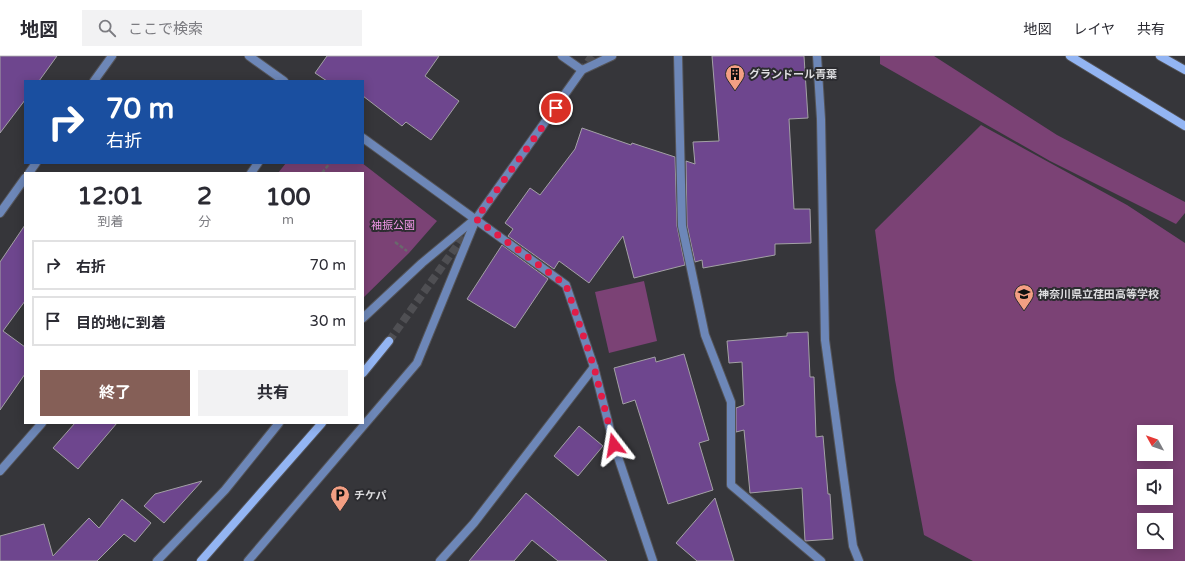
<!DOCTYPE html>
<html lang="ja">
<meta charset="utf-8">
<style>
:root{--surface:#fff;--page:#f2f2f3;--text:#2b2b33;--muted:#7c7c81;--line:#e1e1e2;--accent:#855f57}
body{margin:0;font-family:"Varela Round","Noto Sans JP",sans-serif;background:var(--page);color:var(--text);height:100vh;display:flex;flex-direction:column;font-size:15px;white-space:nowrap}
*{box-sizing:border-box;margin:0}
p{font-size:13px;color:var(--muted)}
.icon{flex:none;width:22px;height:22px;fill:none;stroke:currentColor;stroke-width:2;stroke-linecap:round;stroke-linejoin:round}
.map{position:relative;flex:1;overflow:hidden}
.side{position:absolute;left:24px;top:116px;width:340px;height:252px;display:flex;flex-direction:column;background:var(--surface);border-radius:0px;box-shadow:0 2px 10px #0003}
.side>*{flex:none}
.banner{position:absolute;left:24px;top:24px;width:340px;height:84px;border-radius:0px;box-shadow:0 2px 10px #0003;background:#1a4fa0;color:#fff;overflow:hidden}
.needle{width:26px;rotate:310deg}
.tools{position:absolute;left:1137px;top:369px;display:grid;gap:8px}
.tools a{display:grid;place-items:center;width:36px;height:36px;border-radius:0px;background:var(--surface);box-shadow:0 2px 10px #0003;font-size:20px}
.pin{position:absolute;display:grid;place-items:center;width:34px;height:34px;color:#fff;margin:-17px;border:2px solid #fff;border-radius:50%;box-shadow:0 1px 4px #0007}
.me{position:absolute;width:44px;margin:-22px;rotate:346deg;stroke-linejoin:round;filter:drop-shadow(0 0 3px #0008)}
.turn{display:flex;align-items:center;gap:14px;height:84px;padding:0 16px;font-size:18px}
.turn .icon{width:52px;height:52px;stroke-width:2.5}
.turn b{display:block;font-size:28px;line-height:34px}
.eta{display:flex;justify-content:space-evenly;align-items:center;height:68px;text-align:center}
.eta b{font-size:24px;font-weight:700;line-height:28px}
.primary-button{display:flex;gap:8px;margin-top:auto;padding:8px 16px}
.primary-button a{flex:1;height:46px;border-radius:0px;background:var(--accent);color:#fff;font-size:16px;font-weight:700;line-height:46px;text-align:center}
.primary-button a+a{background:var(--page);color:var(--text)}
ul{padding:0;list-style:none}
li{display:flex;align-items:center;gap:12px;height:50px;margin:0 8px 6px;padding:0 8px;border:2px solid var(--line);border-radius:0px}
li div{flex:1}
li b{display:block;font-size:15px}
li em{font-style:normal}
header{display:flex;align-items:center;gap:24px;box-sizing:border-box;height:56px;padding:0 20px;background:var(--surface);border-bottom:1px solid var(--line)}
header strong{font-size:19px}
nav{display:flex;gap:22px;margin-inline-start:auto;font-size:14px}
.search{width:280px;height:36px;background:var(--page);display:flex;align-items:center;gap:10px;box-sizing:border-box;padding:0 14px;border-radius:0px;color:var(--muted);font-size:15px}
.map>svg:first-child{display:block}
.green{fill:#7b4275;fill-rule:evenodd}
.building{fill:#6e468e;stroke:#a3a1a5}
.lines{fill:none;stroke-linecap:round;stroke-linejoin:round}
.secondary-tunnel{stroke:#4f4f53;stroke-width:8;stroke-dasharray:8 4;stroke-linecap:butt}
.street-casing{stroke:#545458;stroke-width:10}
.secondary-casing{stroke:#545458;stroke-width:10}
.path{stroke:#69696c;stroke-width:2.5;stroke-dasharray:4 2;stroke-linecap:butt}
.street{stroke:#6d87b8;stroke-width:8}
.secondary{stroke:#93b5f3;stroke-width:8}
.route{stroke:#e11d48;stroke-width:7;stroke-dasharray:0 12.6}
.labels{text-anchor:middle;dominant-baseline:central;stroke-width:4;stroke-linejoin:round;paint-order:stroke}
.poi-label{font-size:11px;font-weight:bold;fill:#dddddf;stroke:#2c2c30;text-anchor:start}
.park-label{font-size:11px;fill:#f499ea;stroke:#2c2c30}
</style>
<header>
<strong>地図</strong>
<div class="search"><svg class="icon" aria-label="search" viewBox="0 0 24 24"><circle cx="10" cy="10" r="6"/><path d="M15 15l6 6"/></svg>ここで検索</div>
<nav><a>地図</a><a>レイヤ</a><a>共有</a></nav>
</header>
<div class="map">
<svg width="1185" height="505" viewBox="0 0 1185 505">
<rect width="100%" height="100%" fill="#36363a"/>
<!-- green -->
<g class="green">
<polygon points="880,0 934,0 1057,79 1185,146 1185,157 1176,168 1050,105 880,8"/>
<path d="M981,69L1127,149L1185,187V505H973L924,479L895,324L875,174ZM1144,376H1166V398H1144ZM1144,420H1166V442H1144ZM1144,464H1166V486H1144Z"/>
<polygon points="286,107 362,107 437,165 409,197 363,242 363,117 278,117"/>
<polygon points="644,225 657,285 609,297 595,236"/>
</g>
<!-- building -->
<g class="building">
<polygon points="0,0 57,0 39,25 25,25 25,44 0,77"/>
<polygon points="327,0 439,0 425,20 459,45 431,84 406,66 402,70 363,40 363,25 327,25 315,17"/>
<polygon points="712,0 804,0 808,62 789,63 794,153 810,153 811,187 775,188 775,199 703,212 702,204 695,206 687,169 686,105 695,108 693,86 719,85"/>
<polygon points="582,72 631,89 632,87 675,101 677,170 685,209 634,222 623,180 589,227 559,205 554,213 508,180 513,173 505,167 530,132 540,139 575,93"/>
<polygon points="25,169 25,245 3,275 25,291 25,318 0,354 0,206"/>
<polygon points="502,189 548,223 515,272 467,243"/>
<polygon points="808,276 810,321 814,321 816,381 823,380 828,438 830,438 833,483 805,485 802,432 750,437 744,374 736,376 736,352 744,349 742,306 729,307 727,285 787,280 787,277"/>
<polygon points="684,298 709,384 699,387 713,434 668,448 635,344 623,348 614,312 655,301 656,306"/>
<polygon points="75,367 117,367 78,413 53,392"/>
<polygon points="579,370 603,390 578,420 554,400"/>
<polygon points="202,425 164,467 144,450 155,438"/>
<polygon points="526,437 607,505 558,505 532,484 514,505 469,505"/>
<polygon points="715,442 734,505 697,505 676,487"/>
<polygon points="122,443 151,467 135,486 124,478 97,505 0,505 0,480 44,468 53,500 89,462 99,472"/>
</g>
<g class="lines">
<!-- secondary-tunnel -->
<g class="secondary-tunnel">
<polyline points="581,16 592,0"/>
<polyline points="389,285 473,167"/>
</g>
<!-- street casing -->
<g class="street-casing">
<g id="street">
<polyline points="249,0 284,25"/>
<polyline points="562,0 582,14"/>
<polyline points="678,0 682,170 705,279 731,346 731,429 821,505"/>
<polyline points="817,0 821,63 825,284 853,490 859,505"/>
<polyline points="94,25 112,0"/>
<polyline points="363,82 566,229 594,311 614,389 653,505"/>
<polyline points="29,117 36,107"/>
<polyline points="251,117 258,107"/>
<polyline points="0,157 25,122"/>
<polyline points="363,262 422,207 475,163"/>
<polyline points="0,415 42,367"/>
<polyline points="157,505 225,434 279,367"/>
<polyline points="248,505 417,307 476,163 582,14 612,0"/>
<polyline points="440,505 474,467 594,311"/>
</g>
</g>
<!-- secondary casing -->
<g class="secondary-casing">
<g id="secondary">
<polyline points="1070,0 1185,70"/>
<polyline points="1160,0 1185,14"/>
<polyline points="363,317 389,285"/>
<polyline points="201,505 322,367"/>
</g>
</g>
<!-- path -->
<g class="path">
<polyline points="322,117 330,107"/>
<polyline points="395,186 407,195"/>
</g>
<!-- street -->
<use href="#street" class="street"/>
<!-- secondary -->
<use href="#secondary" class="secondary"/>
</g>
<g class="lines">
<!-- route -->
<polyline class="route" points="556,52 476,163 566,229 594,311 614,389"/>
</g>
<!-- icons -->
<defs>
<g id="building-pin" transform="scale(1)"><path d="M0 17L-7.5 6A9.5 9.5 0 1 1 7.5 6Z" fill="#f39f83" stroke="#2c2c30"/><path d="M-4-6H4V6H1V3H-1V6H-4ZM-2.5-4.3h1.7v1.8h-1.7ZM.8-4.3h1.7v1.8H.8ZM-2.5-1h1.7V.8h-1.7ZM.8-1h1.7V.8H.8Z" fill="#111"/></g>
<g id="school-pin" transform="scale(1)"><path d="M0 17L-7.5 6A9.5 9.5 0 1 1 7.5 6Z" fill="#f39f83" stroke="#2c2c30"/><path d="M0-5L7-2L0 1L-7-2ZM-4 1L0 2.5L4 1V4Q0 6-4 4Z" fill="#111"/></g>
<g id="parking-pin" transform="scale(1)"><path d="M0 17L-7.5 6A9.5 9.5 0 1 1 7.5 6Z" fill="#f39f83" stroke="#2c2c30"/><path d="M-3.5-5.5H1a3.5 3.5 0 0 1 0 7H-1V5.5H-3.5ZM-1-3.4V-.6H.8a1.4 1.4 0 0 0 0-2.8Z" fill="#111"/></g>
</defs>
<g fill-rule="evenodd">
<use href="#building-pin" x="735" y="18"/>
<use href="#school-pin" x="1024" y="238"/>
<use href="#parking-pin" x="340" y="439"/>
</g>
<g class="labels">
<!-- poi labels -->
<g class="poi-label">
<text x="749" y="18">グランドール青葉</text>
<text x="1038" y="238">神奈川県立荏田高等学校</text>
<text x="354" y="439">チケパ</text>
</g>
<!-- park labels -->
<g class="park-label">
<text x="393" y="169">袖振公園</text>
</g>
</g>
</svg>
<div class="tools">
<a><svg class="needle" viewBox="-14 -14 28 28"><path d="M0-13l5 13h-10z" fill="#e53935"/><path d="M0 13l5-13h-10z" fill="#7c7c81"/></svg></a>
<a><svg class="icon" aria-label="sound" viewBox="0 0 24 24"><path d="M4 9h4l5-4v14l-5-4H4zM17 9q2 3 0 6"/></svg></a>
<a><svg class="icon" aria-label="search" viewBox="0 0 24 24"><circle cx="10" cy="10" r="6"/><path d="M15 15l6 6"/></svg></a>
</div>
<div class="pin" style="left:556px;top:52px;background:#d93025"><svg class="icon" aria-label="arrive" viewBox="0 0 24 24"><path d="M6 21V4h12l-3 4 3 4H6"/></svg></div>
<svg class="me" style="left:614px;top:389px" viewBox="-20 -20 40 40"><path d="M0-17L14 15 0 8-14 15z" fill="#e11d48" stroke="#fff" stroke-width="4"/></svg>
<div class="banner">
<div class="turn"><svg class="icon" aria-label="right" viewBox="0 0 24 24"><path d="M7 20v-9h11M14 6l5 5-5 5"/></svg><div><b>70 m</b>右折</div></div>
</div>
<section class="side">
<div class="eta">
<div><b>12:01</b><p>到着</p></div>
<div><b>2</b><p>分</p></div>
<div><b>100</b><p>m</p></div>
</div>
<ul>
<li><svg class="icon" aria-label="right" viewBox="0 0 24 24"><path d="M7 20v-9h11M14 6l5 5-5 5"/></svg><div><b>右折</b></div><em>70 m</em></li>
<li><svg class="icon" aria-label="arrive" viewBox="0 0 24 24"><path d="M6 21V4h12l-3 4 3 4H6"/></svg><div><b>目的地に到着</b></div><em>30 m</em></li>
</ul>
<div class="primary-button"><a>終了</a><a>共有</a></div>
</section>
</div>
